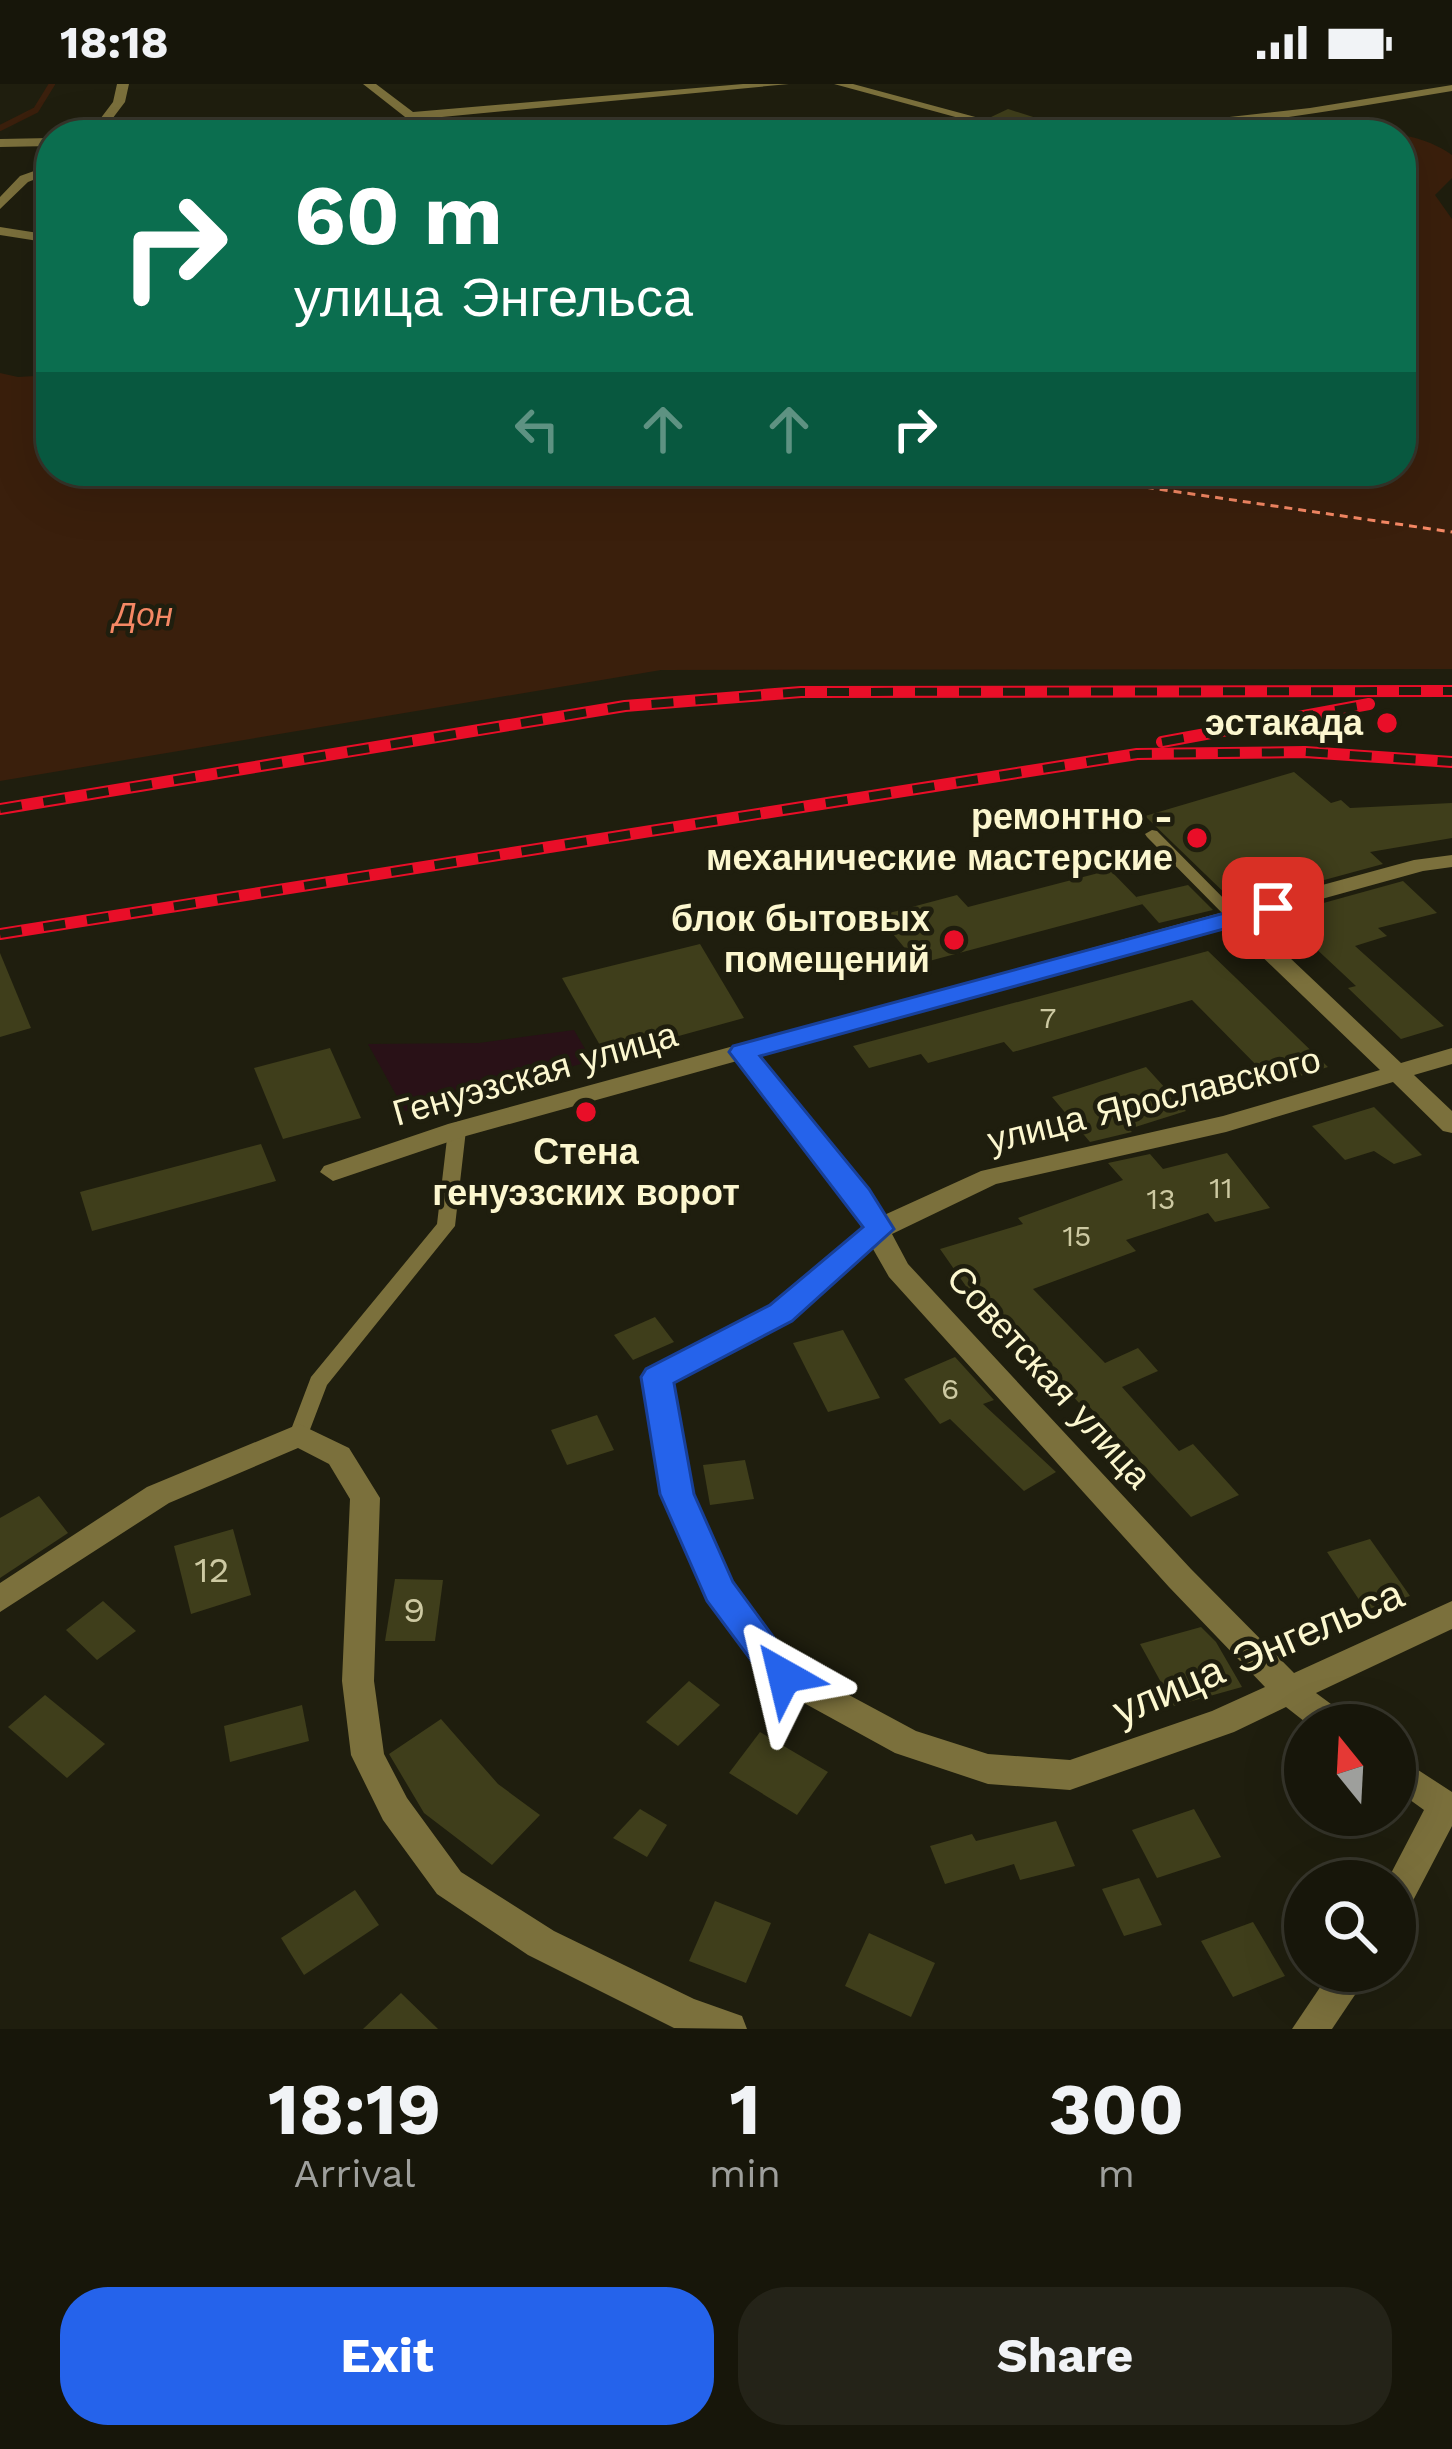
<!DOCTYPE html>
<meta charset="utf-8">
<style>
:root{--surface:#17160a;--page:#242318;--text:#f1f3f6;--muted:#9e9f9c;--line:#36352b;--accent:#2563eb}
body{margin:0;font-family:"Work Sans",sans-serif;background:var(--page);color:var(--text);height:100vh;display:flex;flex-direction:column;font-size:45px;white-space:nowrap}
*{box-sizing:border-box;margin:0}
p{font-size:39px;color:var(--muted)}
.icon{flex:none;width:66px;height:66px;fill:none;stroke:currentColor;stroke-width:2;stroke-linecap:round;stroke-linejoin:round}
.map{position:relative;height:1945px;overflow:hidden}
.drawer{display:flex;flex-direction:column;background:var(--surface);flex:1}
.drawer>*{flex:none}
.top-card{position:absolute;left:36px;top:36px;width:1380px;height:366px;border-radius:48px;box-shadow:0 12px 48px #0002,0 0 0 3px var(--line);background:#0b6e4f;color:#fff;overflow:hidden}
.needle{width:78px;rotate:342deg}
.buttons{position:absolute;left:1284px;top:1620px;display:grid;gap:24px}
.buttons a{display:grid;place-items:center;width:132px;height:132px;border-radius:50%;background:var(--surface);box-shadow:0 12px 48px #0002,0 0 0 3px var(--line);font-size:60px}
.pin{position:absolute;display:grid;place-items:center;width:102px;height:102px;color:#fff;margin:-51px;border-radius:24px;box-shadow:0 6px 18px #0006}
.me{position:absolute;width:132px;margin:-66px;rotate:323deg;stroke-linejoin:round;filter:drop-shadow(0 0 9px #0008)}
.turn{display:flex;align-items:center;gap:42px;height:252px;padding:0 60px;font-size:54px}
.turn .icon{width:156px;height:156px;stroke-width:2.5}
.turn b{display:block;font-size:84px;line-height:102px}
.lanes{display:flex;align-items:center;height:114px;padding:0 60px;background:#0003;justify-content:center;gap:60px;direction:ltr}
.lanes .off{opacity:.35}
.eta{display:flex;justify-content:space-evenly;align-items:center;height:204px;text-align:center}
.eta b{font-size:72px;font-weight:700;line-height:84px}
.button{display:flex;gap:24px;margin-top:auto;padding:24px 60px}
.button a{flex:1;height:138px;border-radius:48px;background:var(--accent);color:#fff;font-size:48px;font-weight:700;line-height:138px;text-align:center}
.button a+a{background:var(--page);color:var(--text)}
.status{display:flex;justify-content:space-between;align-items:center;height:84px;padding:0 60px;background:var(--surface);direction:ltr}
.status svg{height:33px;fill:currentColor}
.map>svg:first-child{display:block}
.green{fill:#291117}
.water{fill:#3a1f0c}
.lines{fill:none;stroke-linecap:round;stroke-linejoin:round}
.stream{stroke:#3a1f0c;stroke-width:6}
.ferry{stroke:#f58864;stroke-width:3;stroke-dasharray:8 6;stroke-linecap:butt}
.building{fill:#3f3e1b}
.lane{fill:#7b703c;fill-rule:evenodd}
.street{fill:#7b703c;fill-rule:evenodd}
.rail-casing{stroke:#e90e28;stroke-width:12}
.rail{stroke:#1f1e0e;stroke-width:8;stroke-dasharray:22;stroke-linecap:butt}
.route{fill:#2563eb;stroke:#184099;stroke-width:3}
.poi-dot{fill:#e90e28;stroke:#1f1e0e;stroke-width:4.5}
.labels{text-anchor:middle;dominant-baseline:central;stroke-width:9;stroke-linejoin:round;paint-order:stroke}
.number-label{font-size:30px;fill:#cdc9a2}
.far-water-label{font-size:33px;font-style:italic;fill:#f58864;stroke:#1f1e0e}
.poi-label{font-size:36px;font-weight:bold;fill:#fcf7cf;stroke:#1f1e0e;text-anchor:end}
.street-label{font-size:36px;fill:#fcf7cf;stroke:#1f1e0e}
.near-number-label{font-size:36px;fill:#cdc9a2}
.near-street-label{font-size:42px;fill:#fcf7cf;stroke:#1f1e0e}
</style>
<div class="status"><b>18:18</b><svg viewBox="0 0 49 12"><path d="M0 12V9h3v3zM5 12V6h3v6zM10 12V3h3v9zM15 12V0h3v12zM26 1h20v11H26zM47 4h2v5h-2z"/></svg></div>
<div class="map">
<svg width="1452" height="1945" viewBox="0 0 1452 1945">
<rect width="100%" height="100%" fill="#1f1e0e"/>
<!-- green -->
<polygon class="green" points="574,946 592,977 405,1027 368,960 479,959"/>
<!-- water -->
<path class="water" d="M1365,48C1397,49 1425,52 1452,71V94L1435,111L1452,135V585L661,586L0,697V289L18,293L51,291V387H1401V51H1267Z"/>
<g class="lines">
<!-- stream -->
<polyline class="stream" points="0,44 36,26 52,0"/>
<!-- ferry -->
<polyline class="ferry" points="1035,387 1452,448"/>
</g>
<!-- building -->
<g class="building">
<polygon points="1008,25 1071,45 1070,46 1046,51 991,33"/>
<polygon points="1294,688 1331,719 1341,716 1350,724 1452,719 1452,754 1370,768 1383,780 1236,820 1145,732"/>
<polygon points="1110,786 1143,820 918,880 878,832 957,811 968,823"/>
<polygon points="1403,797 1437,829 1378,844 1387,852 1355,862 1444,942 1401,955 1348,904 1356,902 1280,831"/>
<polygon points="1188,801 1213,826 1159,839 1136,813"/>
<polygon points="700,860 744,934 606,972 562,894"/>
<polygon points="1208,867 1328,983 1275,1000 1192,916 1013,968 1004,958 928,979 921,970 869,984 853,962"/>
<polygon points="0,869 31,944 0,953"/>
<polygon points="330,964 361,1034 283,1055 254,984"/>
<polygon points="1146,983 1186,1027 1129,1045 1132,1048 1090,1058 1052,1013"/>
<polygon points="1374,1023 1422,1071 1394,1080 1374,1067 1345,1076 1312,1042"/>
<polygon points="261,1060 276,1097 92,1147 80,1108"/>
<polygon points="1227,1069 1270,1124 1215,1138 1208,1129 1126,1156 1136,1167 1033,1205 1105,1279 1138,1264 1158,1287 1122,1303 1179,1367 1193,1360 1239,1411 1191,1433 1086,1319 1081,1321 983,1216 977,1218 940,1165 1023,1140 1018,1134 1123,1096 1108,1079 1150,1070 1163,1085"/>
<polygon points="655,1233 674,1258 633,1276 614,1251"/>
<polygon points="843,1246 880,1314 828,1328 793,1259"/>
<polygon points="955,1273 994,1316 983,1320 1056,1388 1024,1407 950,1335 940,1340 904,1295"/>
<polygon points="597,1331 614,1366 567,1381 551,1346"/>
<polygon points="745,1376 754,1415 710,1421 703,1381"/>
<polygon points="39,1412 68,1449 0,1494 0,1434"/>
<polygon points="233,1445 251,1511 191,1530 174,1462"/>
<polygon points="1370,1455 1410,1512 1366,1526 1327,1468"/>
<polygon points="395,1495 443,1496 435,1557 385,1557"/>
<polygon points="103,1517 136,1547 97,1576 66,1546"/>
<polygon points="1201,1543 1216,1558 1242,1603 1174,1622 1140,1560"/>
<polygon points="689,1597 720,1621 678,1662 646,1638"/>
<polygon points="45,1611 105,1660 67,1694 8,1643"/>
<polygon points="302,1621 309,1657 230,1678 224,1642"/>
<polygon points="441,1635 498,1700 540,1731 492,1781 424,1729 389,1670"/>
<polygon points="760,1648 828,1688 797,1731 729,1689"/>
<polygon points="640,1725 667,1741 647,1773 613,1754"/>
<polygon points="1194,1725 1221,1773 1157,1794 1132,1746"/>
<polygon points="1056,1737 1075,1782 1020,1796 1014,1780 945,1800 930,1762 972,1750 976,1757"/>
<polygon points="1139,1794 1162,1841 1124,1852 1102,1805"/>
<polygon points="355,1806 379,1841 304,1891 281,1854"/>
<polygon points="715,1817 771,1839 746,1899 689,1877"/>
<polygon points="1253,1838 1285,1892 1233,1913 1201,1857"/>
<polygon points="869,1849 935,1879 911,1933 845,1902"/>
<polygon points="401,1909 438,1945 363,1945"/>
</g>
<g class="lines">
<!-- lane -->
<g class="lane">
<polygon points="1152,746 1157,747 1241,832 1244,835 1241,838 1231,838 1147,753 1145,750"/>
<polygon points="457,1040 466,1046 455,1142 327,1301 306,1356 299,1359 292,1356 289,1351 311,1293 437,1140 448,1046"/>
</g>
<!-- street -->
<g class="street">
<polygon points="117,0 129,0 125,18 100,51 88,51 113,18"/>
<polygon points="363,0 376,0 413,28 743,0 789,0 421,35 441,51 428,51"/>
<polygon points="834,0 853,0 1042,51 1022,51"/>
<path d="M1452,1V7C1326,28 1196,51 1068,51L1310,24Z"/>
<polygon points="51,54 51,62 0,63 0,55"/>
<polygon points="51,81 51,89 28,98 0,125 0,113 20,92"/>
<polygon points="0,143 51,151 51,159 0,151"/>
<path d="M1452,771V783L1423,787L1249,835L1401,979L1452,964V980L1414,991L1452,1027V1049L1443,1047L1393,998L1226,1048L996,1100L892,1150L908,1180L1191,1485L1294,1589L1452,1517V1545L1316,1609L1346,1631L1350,1641H1309L1286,1623L1234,1648L1070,1706L988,1700L895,1669L773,1602L709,1515L662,1410L643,1293L647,1285L771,1222L862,1145L848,1117L737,977L466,1052L333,1097L320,1088L324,1082L448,1040L1414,776ZM1229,841L1380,986L1223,1032L981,1087L882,1132L867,1106L758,971ZM873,1165L889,1193L1169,1503L1265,1603L1212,1627L1070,1676L988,1670L916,1647L795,1582L732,1498L692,1410L672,1298L791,1236Z"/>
<polygon points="299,1340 349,1364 380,1414 374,1597 384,1670 407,1714 461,1788 554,1847 694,1915 742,1932 747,1945 674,1944 528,1871 437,1810 383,1736 351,1671 342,1597 350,1415 329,1380 298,1364 169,1419 0,1528 0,1499 147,1403"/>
<polygon points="1395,1671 1452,1708 1452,1742 1407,1828 1395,1832 1395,1797 1387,1797 1424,1726 1395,1705"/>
<polygon points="1331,1887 1371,1887 1332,1945 1292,1945"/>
</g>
<!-- rail casing -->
<g class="rail-casing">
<g id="rail">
<polyline points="1162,658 1369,620"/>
<polyline points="0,725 625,622 801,608 1452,607"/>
<polyline points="0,850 1137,670 1305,668 1452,678"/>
</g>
</g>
<!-- rail -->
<use href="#rail" class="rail"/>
</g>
<!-- route -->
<polygon class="route" points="1273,816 1286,824 1282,829 760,972 869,1105 894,1145 792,1237 674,1299 694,1410 733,1498 802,1592 797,1603 784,1607 771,1603 707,1517 660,1410 641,1293 646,1285 770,1221 863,1143 729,968 733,962"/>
<!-- markers -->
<g class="poi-dot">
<circle cx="1387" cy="639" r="12"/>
<circle cx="1197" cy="754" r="12"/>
<circle cx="954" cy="856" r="12"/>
<circle cx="586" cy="1028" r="12"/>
</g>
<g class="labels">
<!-- number labels -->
<g class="number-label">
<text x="1048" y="933">7</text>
<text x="1221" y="1103">11</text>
<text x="1161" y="1114">13</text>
<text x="1077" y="1151">15</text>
<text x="950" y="1304">6</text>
</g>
<!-- far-water labels -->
<g class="far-water-label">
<text x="143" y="530">Дон</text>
</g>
<!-- poi labels -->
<g class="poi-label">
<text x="1363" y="639">эстакада</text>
<text x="1173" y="733">ремонтно -<tspan x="1173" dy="41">механические мастерские</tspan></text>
<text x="930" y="835">блок бытовых<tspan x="930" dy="41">помещений</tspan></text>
<text x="586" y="1068" text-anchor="middle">Стена<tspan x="586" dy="41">генуэзских ворот</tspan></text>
</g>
<!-- street labels -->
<g class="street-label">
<text transform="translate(535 990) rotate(-16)">Генуэзская улица</text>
<text transform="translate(1154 1016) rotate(-14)">улица Ярославского</text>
<text transform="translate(1049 1293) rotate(48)">Советская улица</text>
</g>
<!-- near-number labels -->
<g class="near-number-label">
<text x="212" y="1486">12</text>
<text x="414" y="1526">9</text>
</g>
<!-- near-street labels -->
<g class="near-street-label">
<text transform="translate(1258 1568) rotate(-23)">улица Энгельса</text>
</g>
</g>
</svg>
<div class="buttons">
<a><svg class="needle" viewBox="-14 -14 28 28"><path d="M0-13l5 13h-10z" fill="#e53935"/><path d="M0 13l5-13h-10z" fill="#9e9f9c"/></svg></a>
<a><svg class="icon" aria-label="search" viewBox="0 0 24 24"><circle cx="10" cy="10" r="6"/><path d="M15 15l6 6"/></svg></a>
</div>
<div class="pin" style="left:1273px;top:824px;background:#d93025"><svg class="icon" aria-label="arrive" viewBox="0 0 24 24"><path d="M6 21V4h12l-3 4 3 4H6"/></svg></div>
<svg class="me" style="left:784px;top:1592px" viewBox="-20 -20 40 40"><path d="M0-17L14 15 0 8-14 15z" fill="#2563eb" stroke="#fff" stroke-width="4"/></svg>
<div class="top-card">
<div class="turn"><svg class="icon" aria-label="right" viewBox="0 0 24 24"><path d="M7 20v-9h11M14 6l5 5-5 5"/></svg><div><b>60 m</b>улица Энгельса</div></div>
<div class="lanes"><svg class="icon off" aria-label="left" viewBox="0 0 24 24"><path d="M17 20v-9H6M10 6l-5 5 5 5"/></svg><svg class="icon off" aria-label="ahead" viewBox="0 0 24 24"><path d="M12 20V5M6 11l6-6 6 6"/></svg><svg class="icon off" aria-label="ahead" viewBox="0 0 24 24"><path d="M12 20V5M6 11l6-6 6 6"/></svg><svg class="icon" aria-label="right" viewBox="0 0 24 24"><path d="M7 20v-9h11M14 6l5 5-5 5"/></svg></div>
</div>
</div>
<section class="drawer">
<div class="eta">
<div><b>18:19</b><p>Arrival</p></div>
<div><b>1</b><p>min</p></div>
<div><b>300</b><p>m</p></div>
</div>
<div class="button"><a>Exit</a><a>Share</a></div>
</section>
